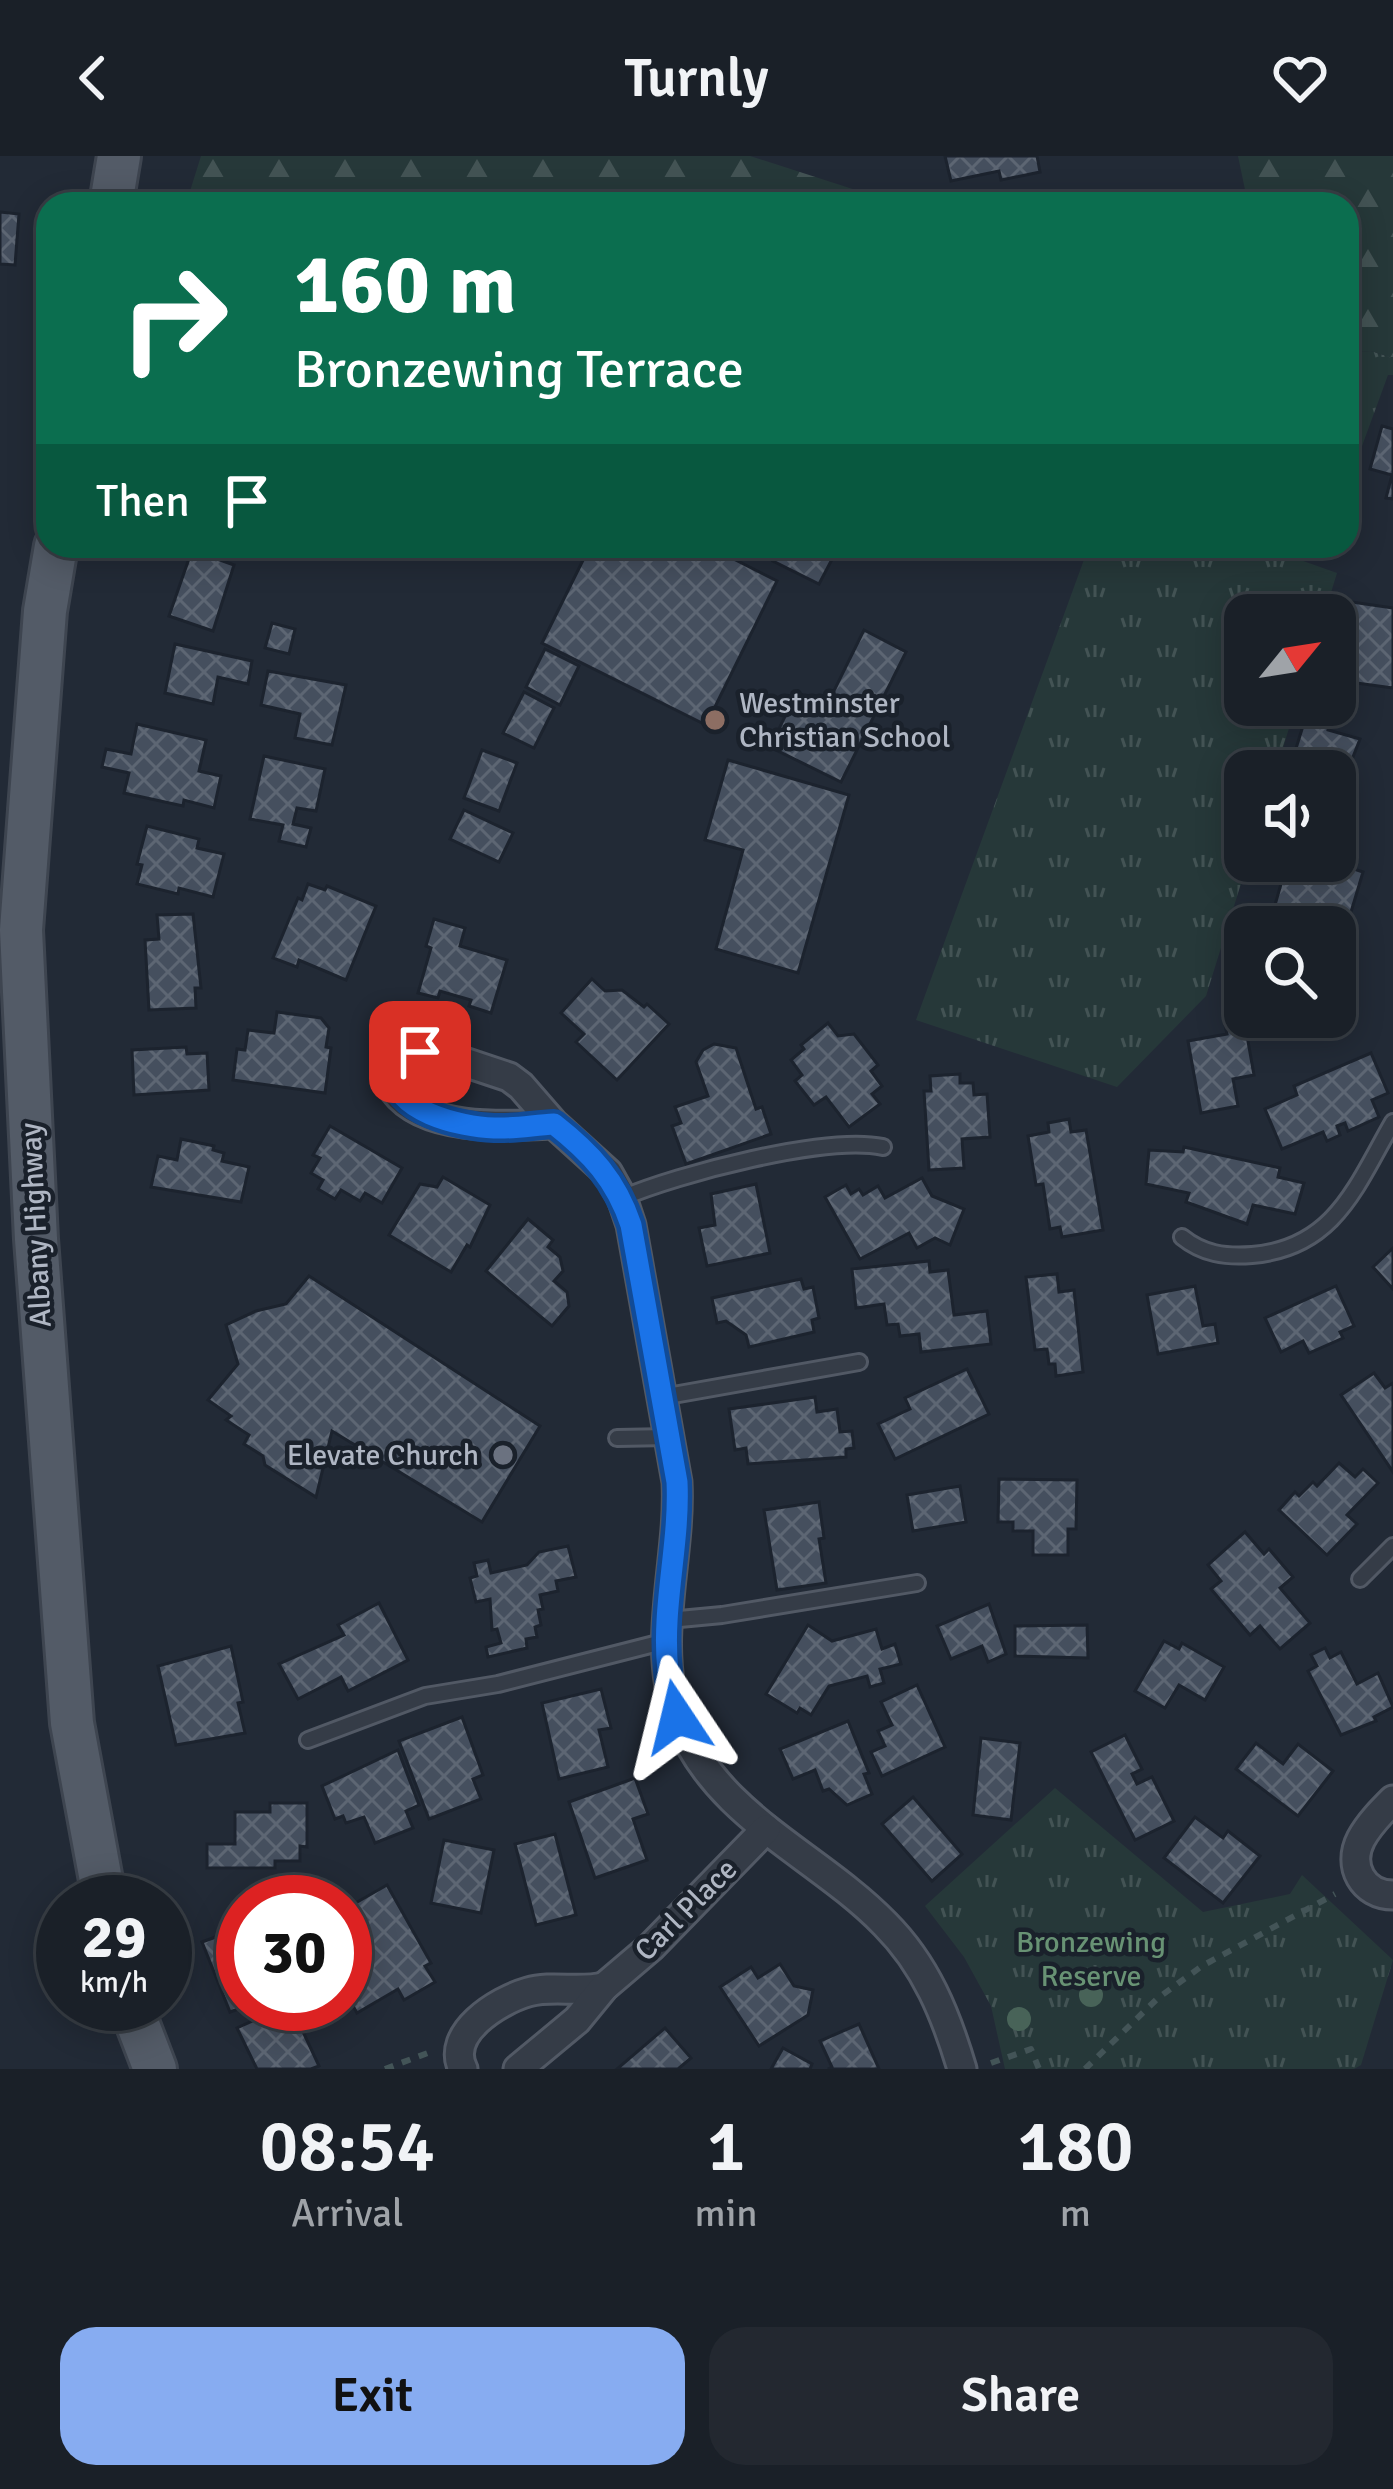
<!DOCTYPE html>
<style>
:root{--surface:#1a2028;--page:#232830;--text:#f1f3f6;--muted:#9fa3a8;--line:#383e45;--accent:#87acf1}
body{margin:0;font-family:Signika,sans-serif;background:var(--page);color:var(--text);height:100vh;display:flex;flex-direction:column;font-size:45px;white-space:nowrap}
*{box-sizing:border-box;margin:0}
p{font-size:39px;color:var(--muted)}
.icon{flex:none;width:66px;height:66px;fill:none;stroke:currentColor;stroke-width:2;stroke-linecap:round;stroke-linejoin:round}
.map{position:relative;height:1913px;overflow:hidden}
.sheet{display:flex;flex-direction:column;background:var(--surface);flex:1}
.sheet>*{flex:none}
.banner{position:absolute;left:36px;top:36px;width:1323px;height:366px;border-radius:36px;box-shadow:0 6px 30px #0003,0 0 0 3px var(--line);background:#0b6e4f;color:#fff;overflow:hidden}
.needle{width:78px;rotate:60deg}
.controls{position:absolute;left:1224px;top:438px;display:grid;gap:24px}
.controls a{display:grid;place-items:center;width:132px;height:132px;border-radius:24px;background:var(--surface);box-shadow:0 6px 30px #0003,0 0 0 3px var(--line);font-size:60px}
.speed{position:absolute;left:36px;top:1719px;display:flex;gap:24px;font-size:60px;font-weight:700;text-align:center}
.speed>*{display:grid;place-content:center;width:156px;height:156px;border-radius:50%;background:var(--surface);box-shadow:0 6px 30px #0003,0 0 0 3px var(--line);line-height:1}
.speed small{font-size:30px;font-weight:400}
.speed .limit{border:18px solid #d22;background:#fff;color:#111}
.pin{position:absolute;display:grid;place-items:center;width:102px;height:102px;color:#fff;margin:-51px;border-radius:24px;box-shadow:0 6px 18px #0006}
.me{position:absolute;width:132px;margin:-66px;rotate:350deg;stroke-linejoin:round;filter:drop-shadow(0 0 9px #0008)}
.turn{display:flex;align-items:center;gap:42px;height:252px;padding:0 60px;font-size:54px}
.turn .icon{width:156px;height:156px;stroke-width:2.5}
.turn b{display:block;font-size:84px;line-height:102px}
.then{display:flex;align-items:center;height:114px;padding:0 60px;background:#0003;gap:24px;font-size:45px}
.eta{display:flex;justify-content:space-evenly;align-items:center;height:204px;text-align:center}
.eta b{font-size:72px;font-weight:600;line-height:84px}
.cta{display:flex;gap:24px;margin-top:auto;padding:24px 60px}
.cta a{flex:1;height:138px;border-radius:36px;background:var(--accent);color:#111;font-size:48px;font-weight:600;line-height:138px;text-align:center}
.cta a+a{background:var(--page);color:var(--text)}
header{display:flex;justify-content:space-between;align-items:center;height:156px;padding:0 60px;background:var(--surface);font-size:54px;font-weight:600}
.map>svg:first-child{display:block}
.grass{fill:url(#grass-tufts)}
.forest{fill:url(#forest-firs)}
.building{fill:url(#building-cross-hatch);stroke:#1c232e;stroke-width:3}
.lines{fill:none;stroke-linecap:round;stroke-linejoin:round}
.lane-casing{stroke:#525965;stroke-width:20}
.street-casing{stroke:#525965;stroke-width:33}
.primary-casing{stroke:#3e4550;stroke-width:48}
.path{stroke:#435457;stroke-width:6;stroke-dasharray:9 9;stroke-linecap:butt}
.lane{stroke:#353c47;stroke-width:14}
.street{stroke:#353c47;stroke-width:27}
.primary{stroke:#535b67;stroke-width:42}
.tree{fill:#486358}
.route-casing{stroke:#114b97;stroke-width:30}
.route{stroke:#1a73e8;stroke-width:21}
.education-dot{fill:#8d6e63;stroke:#1a212b;stroke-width:4.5}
.worship-dot{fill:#6b7280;stroke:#1a212b;stroke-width:4.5}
.labels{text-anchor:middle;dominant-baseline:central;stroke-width:9;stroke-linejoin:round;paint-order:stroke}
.poi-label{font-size:30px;fill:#afb6c3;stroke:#1a212b;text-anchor:start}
.street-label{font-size:30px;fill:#afb6c3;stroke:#1a212b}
.park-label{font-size:30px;fill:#689274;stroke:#1a212b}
</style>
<header><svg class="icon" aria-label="back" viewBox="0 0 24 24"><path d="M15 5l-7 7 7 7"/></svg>Turnly<svg class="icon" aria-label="heart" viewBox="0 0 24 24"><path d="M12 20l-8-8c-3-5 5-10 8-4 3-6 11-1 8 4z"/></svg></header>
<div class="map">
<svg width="1393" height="1913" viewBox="0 0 1393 1913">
<defs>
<pattern id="grass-tufts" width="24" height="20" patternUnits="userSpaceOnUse" patternTransform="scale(3)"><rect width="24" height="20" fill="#263839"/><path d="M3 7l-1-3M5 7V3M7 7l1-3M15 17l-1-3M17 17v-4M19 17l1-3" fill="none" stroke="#435354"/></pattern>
<pattern id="forest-firs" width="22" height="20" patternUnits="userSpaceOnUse" patternTransform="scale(3)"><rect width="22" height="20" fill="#263839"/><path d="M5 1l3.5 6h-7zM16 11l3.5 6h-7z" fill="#435354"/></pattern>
<pattern id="building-cross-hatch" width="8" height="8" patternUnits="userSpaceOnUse" patternTransform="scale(3)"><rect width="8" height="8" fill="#454f5e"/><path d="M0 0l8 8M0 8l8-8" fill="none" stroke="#5d6673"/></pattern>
</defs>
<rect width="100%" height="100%" fill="#222a36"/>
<!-- grass -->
<g class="grass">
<polygon points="1371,195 1393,202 1393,219 1388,219 1347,331 1347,197"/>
<polygon points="1089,390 1261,390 1337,417 1324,459 1245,459 1245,549 1296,549 1276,615 1245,615 1248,705 1206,840 1117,931 916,864"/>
<polygon points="1055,1632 1203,1756 1290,1738 1302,1719 1393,1804 1361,1909 1354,1913 1005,1913 991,1850 964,1801 925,1750"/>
</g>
<!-- forest -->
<g class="forest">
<polygon points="201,0 750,0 899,48 186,48"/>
<polygon points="1238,0 1393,0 1393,202 1371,195 1347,197 1347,48 1248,48"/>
</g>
<!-- building -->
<g class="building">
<polygon points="945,0 1037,0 1040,16 1001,24 999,15 951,25"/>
<polygon points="0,56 19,58 15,109 0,108"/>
<polygon points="1382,270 1393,273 1393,343 1386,342 1392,319 1370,313"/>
<polygon points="590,390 708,390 777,425 706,569 542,487"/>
<polygon points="781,390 839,390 819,428 773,405"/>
<polygon points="192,394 234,409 213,475 169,460"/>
<polygon points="1331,443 1393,452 1393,532 1335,524 1335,459 1329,459"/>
<polygon points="272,467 295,473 289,498 265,492"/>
<polygon points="864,474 906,496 841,626 770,591 797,536 826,551"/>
<polygon points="175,488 252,505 248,528 218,521 213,548 165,537"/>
<polygon points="545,493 579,510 560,549 526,531"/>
<polygon points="268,515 346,529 332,589 295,582 300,558 261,549"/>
<polygon points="524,536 554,552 534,592 503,577"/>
<polygon points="1307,557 1330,564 1328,574 1360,583 1335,647 1335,615 1289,615"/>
<polygon points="137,568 206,584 199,615 221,620 214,652 184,644 183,650 124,637 129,617 102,611 106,593 131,598"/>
<polygon points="482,594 517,607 499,655 464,642"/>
<polygon points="264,600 325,613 316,655 297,652 293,668 311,672 306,691 279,685 283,669 250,663"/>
<polygon points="728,604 849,639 798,817 716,793 743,694 705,684"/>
<polygon points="464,654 513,677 499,706 450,683"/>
<polygon points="147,670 199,683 197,692 224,698 213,741 179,732 178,738 137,728 142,709 137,708"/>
<polygon points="1285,705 1330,705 1363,716 1345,776 1313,767 1315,761 1275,749 1283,721 1278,709"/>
<polygon points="308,728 325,734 327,730 376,750 346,824 299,804 297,811 273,802 298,742 302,744"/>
<polygon points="193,758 201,832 195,832 196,852 149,854 145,784 159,783 157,759"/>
<polygon points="434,763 465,772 460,790 507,804 491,857 469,850 471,844 440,835 438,842 418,837 431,792 426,790"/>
<polygon points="1335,798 1351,802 1335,860"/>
<polygon points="592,823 605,835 622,834 644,851 647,848 669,868 617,924 576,886 584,878 561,857"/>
<polygon points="277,856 321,862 329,872 326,891 331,892 325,937 233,924 237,893 245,894 248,874 274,877"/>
<polygon points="1223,860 1244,863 1254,919 1233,923 1238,950 1201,957 1188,885 1227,878"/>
<polygon points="828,867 838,880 854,878 878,909 871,915 882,930 872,938 880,948 849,971 826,941 814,949 795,925 802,919 791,904 804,893 801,889"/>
<polygon points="714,888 736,892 756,953 762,951 771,978 686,1008 672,970 681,967 675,951 708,940 696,906 703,894"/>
<polygon points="186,891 187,898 207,897 209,934 134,939 132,894"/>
<polygon points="1371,897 1388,937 1372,944 1379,961 1348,975 1345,967 1337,970 1340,979 1327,985 1323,976 1282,993 1265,953 1297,939 1294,930"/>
<polygon points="960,918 960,927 973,927 974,939 987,938 990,981 962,983 964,1012 929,1014 924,935 931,935 930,920"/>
<polygon points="1069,963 1071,976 1086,974 1103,1074 1062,1081 1060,1071 1050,1073 1043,1028 1036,1029 1028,980 1049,976 1048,967"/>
<polygon points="330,970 402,1012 382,1047 365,1037 360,1045 341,1034 335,1043 318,1033 323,1024 311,1017 320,1002 313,999"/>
<polygon points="181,983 214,990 213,994 224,997 222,1005 249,1011 241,1046 151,1031 158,1000 177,1004"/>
<polygon points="1184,991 1280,1012 1278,1021 1304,1027 1295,1058 1253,1049 1247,1068 1186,1046 1189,1037 1146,1028 1149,994 1183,996"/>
<polygon points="443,1021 490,1049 470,1091 467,1089 451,1116 389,1079 420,1028 437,1031"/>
<polygon points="922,1022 932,1040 964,1053 950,1089 935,1082 917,1092 909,1077 860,1103 825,1041 846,1029 851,1038 859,1033 863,1039 878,1030 885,1042"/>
<polygon points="756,1028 770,1097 707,1110 699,1072 715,1069 711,1038"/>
<polygon points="528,1063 553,1084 548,1091 560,1101 563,1115 554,1125 567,1136 569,1150 552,1170 486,1115"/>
<polygon points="1393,1092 1393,1133 1373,1111"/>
<polygon points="929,1105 930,1116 948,1114 954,1159 987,1155 991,1188 921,1196 919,1178 900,1180 898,1168 887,1169 884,1148 856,1152 852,1113"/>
<polygon points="1057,1118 1059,1136 1074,1134 1083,1216 1056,1220 1055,1208 1049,1208 1047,1193 1035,1194 1026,1121"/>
<polygon points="309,1120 540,1270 482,1366 332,1275 316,1341 265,1309 263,1300 244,1288 249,1279 226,1264 231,1260 208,1244 238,1208 226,1169 256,1155 286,1148"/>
<polygon points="801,1123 804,1133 813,1131 819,1162 812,1164 814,1176 749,1191 746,1179 726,1165 717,1167 712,1142"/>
<polygon points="1195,1130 1203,1170 1215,1168 1218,1187 1158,1198 1147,1139"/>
<polygon points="1336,1130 1354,1170 1340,1176 1343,1182 1309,1197 1303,1185 1281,1196 1265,1162"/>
<polygon points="967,1213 989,1258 895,1303 878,1268 910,1253 905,1242"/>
<polygon points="1374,1217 1385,1232 1393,1227 1393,1316 1341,1239"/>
<polygon points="815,1241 817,1256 837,1253 840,1276 852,1275 854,1292 846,1293 846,1301 748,1308 746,1292 735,1294 729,1253"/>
<polygon points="1339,1307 1355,1321 1363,1313 1378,1327 1347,1359 1357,1368 1327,1399 1279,1354 1295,1336 1299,1340 1313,1326 1317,1330"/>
<polygon points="999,1323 1077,1324 1076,1373 1068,1373 1068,1399 1033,1399 1033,1375 1013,1375 1013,1366 998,1366"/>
<polygon points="960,1330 966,1366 913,1375 907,1339"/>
<polygon points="819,1346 824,1382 819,1383 826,1427 777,1434 764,1354"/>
<polygon points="1245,1376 1264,1398 1269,1393 1293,1421 1280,1432 1310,1467 1280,1493 1260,1470 1250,1479 1211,1433 1221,1425 1208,1409"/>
<polygon points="568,1390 576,1421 556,1425 558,1435 540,1439 543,1453 538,1454 541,1469 535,1471 537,1481 526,1483 527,1492 488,1501 486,1491 501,1487 497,1473 492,1474 490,1443 476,1446 470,1422 477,1420 474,1407 488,1404 491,1417 527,1409 539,1396"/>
<polygon points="379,1447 408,1504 348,1535 341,1521 298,1543 279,1508 344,1479 338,1469"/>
<polygon points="989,1448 1006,1498 988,1506 982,1490 951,1503 937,1470"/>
<polygon points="808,1469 832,1485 876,1473 882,1493 895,1488 901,1508 880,1513 884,1527 870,1531 867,1520 829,1530 811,1559 800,1552 797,1557 766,1538"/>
<polygon points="1087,1469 1088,1502 1015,1500 1015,1470"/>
<polygon points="1164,1485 1179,1493 1182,1487 1224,1511 1205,1544 1179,1529 1165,1552 1135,1535"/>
<polygon points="231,1490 243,1546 238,1547 245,1577 176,1589 158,1510"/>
<polygon points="1325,1492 1330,1502 1341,1496 1357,1528 1378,1517 1393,1551 1374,1561 1376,1565 1341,1579 1308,1515 1317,1510 1311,1499"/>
<polygon points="917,1529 945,1591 882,1620 871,1596 885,1590 878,1575 892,1569 881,1546"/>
<polygon points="601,1533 611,1572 599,1574 608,1611 559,1623 542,1547"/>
<polygon points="462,1561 483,1619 473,1623 481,1643 429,1663 399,1585"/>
<polygon points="848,1565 869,1617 864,1618 872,1638 847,1649 829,1633 823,1635 815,1614 793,1623 780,1593"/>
<polygon points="1125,1579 1142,1613 1132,1618 1137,1628 1152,1621 1174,1665 1135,1684 1091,1596"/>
<polygon points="981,1582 1020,1587 1011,1664 973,1659"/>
<polygon points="1256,1587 1283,1608 1298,1588 1333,1615 1298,1660 1236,1613"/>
<polygon points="398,1594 419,1649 406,1655 413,1672 375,1687 364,1661 346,1667 343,1660 335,1663 322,1630"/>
<polygon points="635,1622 648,1658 633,1663 647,1704 595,1722 569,1646"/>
<polygon points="913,1641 962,1698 932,1725 882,1668"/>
<polygon points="270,1647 307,1647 307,1691 300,1690 300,1705 275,1705 275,1712 207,1712 207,1688 235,1688 235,1656 270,1656"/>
<polygon points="1195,1661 1223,1682 1228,1675 1260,1700 1223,1747 1164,1702"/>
<polygon points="555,1678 576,1759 536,1769 515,1688"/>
<polygon points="444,1684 494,1694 481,1757 431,1747"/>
<polygon points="387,1729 431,1807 425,1810 435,1826 404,1844 398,1833 357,1857 345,1836 345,1822 351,1819 345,1808 345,1753"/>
<polygon points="243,1771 243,1848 252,1848 230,1856 202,1786"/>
<polygon points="780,1808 794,1830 813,1834 808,1859 759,1890 720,1831 751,1811 758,1822"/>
<polygon points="290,1848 319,1910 311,1913 257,1913 237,1872"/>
<polygon points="859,1868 879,1913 828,1913 832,1911 820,1885"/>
<polygon points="665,1872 691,1902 678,1913 617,1913"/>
<polygon points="783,1892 812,1908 810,1913 771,1913"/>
</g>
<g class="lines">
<!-- lane casing -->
<g class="lane-casing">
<g id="lane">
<path d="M622,1042C678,1018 826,979 883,991"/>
<path d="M1182,1081C1203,1098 1225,1101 1252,1099C1335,1092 1356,1030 1393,966"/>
<polyline points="662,1241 859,1206"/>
<polyline points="617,1282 669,1281"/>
<polyline points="1360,1423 1393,1390"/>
<polyline points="669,1464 722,1459 917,1427"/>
<polyline points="308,1584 425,1540 498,1528 666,1485"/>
</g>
</g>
<!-- street casing -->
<g class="street-casing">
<g id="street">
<path d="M554,968C508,970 426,976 395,935L394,914L411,898L443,899L509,921L521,930L554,968L608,1017L622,1042L631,1069L677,1326C681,1404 650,1488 679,1564C715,1660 818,1699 885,1768C926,1809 946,1859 962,1913"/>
<path d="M1393,1644C1382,1655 1369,1668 1361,1683C1347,1710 1363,1739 1393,1739"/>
<path d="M463,1913C445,1878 497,1845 528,1836C552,1829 579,1837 604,1831"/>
<polyline points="518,1913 577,1864 604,1831 651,1791 766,1673"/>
</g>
</g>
<!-- primary casing -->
<g class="primary-casing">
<g id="primary">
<polyline points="111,48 119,0"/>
<polyline points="56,390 45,455 21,774 36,1083 72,1567 105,1746"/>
<polyline points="130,1848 155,1913"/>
</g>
</g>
<!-- path -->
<g class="path">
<polyline points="991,1907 1031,1893 1039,1913"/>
<polyline points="385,1913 433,1895"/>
<polyline points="1085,1913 1158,1842 1202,1810 1335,1738"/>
</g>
<!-- lane -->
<use href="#lane" class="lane"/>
<!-- street -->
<use href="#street" class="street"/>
<!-- primary -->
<use href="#primary" class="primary"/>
</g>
<!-- trees -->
<g class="tree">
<circle cx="1091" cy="1839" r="12"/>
<circle cx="1019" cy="1863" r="12"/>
</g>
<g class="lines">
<!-- route casing -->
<g class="route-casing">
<path id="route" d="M420,896L403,902L394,914C390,955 461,971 494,972C514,973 534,969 554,968C591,997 616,1024 631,1069L677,1326C680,1389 661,1452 668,1515C669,1530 674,1546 677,1561"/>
</g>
<!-- route -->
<use href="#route" class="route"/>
</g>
<!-- markers -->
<circle class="education-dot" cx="715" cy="564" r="12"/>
<circle class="worship-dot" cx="503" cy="1299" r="12"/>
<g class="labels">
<!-- poi labels -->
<g class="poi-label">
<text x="739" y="547">Westminster<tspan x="739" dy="34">Christian School</tspan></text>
<text x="479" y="1299" text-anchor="end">Elevate Church</text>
</g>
<!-- street labels -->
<g class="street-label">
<text transform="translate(36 1069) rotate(-93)">Albany Highway</text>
<text transform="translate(686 1754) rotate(-45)">Carl Place</text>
</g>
<!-- park labels -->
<g class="park-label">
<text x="1091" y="1786">Bronzewing<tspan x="1091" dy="34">Reserve</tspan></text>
</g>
</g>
</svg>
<div class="controls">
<a><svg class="needle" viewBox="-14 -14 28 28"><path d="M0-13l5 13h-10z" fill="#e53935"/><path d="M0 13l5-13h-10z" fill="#9fa3a8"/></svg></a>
<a><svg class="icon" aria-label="sound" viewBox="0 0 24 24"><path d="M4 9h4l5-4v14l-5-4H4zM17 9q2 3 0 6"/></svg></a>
<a><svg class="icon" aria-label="search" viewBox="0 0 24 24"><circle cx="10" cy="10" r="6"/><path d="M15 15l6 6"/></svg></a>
</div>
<div class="speed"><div>29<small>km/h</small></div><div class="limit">30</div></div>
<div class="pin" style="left:420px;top:896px;background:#d93025"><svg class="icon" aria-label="arrive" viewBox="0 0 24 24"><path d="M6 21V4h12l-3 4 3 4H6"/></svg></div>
<svg class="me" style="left:677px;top:1561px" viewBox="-20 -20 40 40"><path d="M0-17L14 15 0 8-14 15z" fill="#1a73e8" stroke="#fff" stroke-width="4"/></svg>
<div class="banner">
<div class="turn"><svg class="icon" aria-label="right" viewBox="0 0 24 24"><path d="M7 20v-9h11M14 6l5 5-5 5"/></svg><div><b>160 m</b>Bronzewing Terrace</div></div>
<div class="then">Then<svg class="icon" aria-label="arrive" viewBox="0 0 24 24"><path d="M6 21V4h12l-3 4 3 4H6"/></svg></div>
</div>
</div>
<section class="sheet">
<div class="eta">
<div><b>08:54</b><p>Arrival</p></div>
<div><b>1</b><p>min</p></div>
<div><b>180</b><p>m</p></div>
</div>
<div class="cta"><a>Exit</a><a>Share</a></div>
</section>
